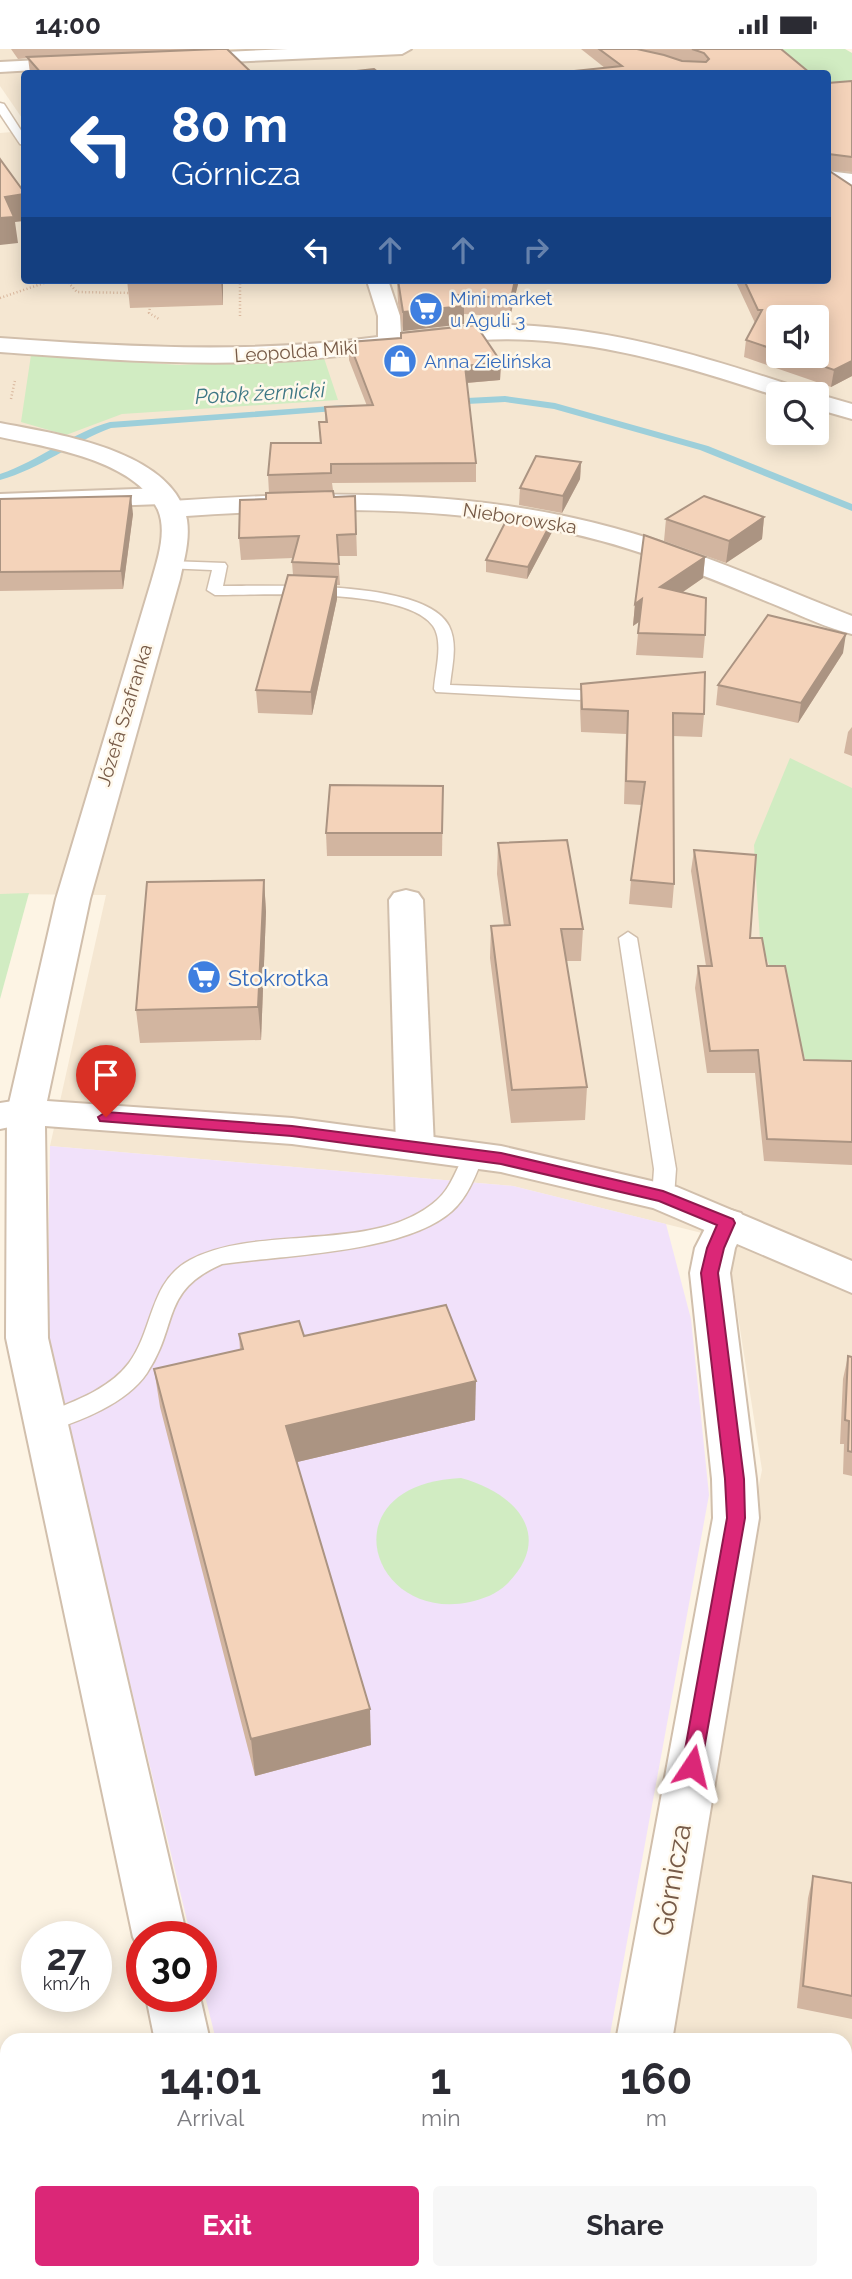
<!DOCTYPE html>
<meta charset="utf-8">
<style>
:root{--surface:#fff;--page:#f7f7f7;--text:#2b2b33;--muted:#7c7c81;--accent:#db2777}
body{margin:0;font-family:Raleway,sans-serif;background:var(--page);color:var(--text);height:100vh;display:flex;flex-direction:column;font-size:26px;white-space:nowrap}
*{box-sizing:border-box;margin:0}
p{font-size:23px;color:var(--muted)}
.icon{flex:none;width:38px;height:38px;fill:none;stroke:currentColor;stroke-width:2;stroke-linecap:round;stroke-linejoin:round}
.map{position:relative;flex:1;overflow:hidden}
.details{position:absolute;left:0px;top:1984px;width:852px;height:247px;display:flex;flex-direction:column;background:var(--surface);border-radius:21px 21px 0 0;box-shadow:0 4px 18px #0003}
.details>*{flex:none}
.top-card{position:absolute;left:21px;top:21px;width:810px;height:214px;border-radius:7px;box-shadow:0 4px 18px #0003;background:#1a4fa0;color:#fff;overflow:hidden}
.controls{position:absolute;left:766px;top:256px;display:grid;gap:14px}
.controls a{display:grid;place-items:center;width:63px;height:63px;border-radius:7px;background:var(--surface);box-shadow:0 4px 18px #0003;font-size:35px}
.speed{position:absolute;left:21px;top:1872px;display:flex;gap:14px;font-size:35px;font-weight:700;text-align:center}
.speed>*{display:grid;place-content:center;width:91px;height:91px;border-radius:50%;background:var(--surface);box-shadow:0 4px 18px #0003;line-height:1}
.speed small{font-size:18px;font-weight:400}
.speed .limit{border:10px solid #d22;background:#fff;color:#111}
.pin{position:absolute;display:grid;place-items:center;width:60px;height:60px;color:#fff;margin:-72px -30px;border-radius:50% 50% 50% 0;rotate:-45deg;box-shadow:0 0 7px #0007}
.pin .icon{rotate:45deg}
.me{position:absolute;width:77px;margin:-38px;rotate:10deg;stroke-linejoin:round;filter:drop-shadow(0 0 5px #0008)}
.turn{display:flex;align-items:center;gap:24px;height:147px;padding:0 35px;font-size:32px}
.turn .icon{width:91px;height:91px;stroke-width:2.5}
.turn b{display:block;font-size:49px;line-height:60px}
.lanes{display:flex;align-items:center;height:66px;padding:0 35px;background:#0003;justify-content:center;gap:35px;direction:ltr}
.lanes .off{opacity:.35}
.eta{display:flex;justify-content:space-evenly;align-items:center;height:119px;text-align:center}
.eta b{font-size:42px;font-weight:700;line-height:49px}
.button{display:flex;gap:14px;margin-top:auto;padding:14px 35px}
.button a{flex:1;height:80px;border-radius:7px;background:var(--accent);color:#fff;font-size:28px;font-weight:700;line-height:80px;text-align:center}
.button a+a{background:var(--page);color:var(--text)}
.status{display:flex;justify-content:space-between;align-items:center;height:49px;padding:0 35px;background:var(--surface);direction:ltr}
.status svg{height:19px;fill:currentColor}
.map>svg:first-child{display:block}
.residential{fill:#f5e7d2;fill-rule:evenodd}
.education{fill:#f1e1fa}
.green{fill:#d1ecc2}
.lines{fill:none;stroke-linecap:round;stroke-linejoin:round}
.stream{fill:#9dcfda;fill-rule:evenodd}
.service-casing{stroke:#d1bfac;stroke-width:3}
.minor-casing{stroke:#d1bfac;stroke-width:4}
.tertiary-casing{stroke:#d1bfac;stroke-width:4}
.path{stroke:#d9b79d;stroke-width:2.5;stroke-dasharray:1 2.5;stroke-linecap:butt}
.service{fill:#fff;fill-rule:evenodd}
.minor{fill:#fff;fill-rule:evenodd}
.tertiary{fill:#fff;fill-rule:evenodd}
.wall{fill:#d2b5a0;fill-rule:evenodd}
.shaded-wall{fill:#ab9482}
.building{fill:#f4d3ba;stroke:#ab9482;stroke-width:2}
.route{fill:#db2777;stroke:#8e194d;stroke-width:2}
.labels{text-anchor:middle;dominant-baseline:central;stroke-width:5;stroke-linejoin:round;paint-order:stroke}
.far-shop-label{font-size:19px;fill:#366cbe;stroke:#fff8eb;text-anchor:start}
.far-street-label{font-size:19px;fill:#775b48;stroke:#fff8eb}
.far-water-label{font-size:21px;font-style:italic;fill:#3e7785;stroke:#fff8eb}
.shop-label{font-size:23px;fill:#366cbe;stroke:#fff8eb;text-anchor:start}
.near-street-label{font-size:28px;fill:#775b48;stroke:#fff8eb}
</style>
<div class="status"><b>14:00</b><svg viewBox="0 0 49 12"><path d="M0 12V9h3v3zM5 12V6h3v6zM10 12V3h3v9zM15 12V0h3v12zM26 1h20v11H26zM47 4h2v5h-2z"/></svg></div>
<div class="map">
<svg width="852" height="2230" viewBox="0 0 852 2230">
<rect width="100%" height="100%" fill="#fdf4e4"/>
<!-- residential -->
<g class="residential">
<polygon points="0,0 772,0 805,24 24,24 24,72 0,37"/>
<path d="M828,44L852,48V2230H596L597,2224H845V1992L645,1991L762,1421L726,1190L513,1137L50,1097L106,846L0,845V84L24,82V231H828ZM779,268H817V306H779ZM779,345H817V383H779Z"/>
</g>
<!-- education -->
<polygon class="education" points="50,1097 513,1137 666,1175 691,1270 709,1446 609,1991 216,1991 201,1931 201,1888 191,1888 47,1289"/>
<!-- green -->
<g class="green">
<polygon points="772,0 845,0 852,4 852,48 828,44 828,24 805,24"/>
<polygon points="31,306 180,316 324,309 338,351 122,365 66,386 21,373"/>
<polygon points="790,709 852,739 852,1020 809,1019 760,892 754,796"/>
<polygon points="29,844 0,950 0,845"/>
<path d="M461,1429C514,1443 556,1486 507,1535C497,1545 483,1550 470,1553C369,1574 327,1435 461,1429Z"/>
<polygon points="252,2224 567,2224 566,2230 253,2230"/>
</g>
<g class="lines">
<!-- stream -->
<g class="stream">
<polygon points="505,347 555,354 708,397 852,455 852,462 700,401 554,360 505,353 448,356 443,353 448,350"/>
<path d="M345,356L348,357V361L111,379C73,393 40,420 0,431V425C39,412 71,384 110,373Z"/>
</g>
<!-- service casing -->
<g class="service-casing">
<g id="service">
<polygon points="0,54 4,55 24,86 24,96 20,95 0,65"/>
<path d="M169,512L225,514L227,517L223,537C271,537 426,530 449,577C458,595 452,617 450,636L580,641L588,646L580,651L436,643L434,640C435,622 444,593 433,577C406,538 260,546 215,546L207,541L212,521L164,519L162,516L164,513Z"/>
<polygon points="628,883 637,889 676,1120 674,1148 671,1153 663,1156 655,1153 652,1148 654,1120 619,889"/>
<path d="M474,1099L481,1101L484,1106C476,1125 468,1148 452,1162C405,1204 284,1206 222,1215C160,1242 179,1276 147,1324C126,1355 80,1372 46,1383L38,1381L34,1374L38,1367C69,1354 108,1342 129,1314C154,1280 149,1233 190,1211C259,1174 375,1206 437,1151C452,1138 457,1117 467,1101Z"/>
</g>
</g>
<!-- minor casing -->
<g class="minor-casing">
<g id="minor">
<polygon points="288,0 411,0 402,5 183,15 174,10 183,5"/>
<polygon points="81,9 87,10 90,14 87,18 0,23 0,13"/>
<polygon points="828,122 852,125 852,137 828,134"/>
<path d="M388,231L400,267L401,285C445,279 489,274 534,277C626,283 715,311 802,340L806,345H779V348C698,321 617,296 532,291C453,286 375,306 296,311C197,318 98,310 0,303V289C127,298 252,305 378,288V267L367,232Z"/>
<polygon points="817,345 852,355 852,370 817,360"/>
<path d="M163,439L172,442L176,447L172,452C320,442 469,439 614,479C696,501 773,536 852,567V585C827,579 802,567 778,557C729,537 680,516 629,500C480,453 325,457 171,468L162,466L158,460L162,455L0,461V445Z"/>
<polygon points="406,841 418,844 423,851 434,1098 428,1107 415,1111 402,1107 396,1098 389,851 394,844"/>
<polygon points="26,1050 39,1054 45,1063 39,1072 0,1080 0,1054"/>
<polygon points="727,1160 741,1164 747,1174 735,1199 730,1224 756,1430 759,1469 672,1992 616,1992 713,1469 712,1430 690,1224 695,1199 713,1164"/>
<polygon points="572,2224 632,2224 631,2230 571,2230"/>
</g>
</g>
<!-- tertiary casing -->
<g class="tertiary-casing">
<g id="tertiary">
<path d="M0,374C56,385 174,401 187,471C190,491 184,511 180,530L90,850L47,1052L292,1069L501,1097L677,1138L852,1212V1244L653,1159L501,1123L292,1095L45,1077L48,1289L187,1888H142V1906L133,1888L6,1289L7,1063L56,850L152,530C158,509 167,482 158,461C136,411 47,398 0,388Z"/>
<polygon points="146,1948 200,1948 210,1992 155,1992"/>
<polygon points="198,2224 258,2224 259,2230 199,2230"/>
</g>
</g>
<!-- path -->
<g class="path">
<polyline points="66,231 77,243 134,244"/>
<polyline points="240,231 240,267"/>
<polyline points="0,249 53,231"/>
<polyline points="151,253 149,264 159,270"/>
<polyline points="11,350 15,331"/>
</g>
<!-- service -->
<use href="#service" class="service"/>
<!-- minor -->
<use href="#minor" class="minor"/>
<!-- tertiary -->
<use href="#tertiary" class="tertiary"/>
</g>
<!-- wall -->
<g class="wall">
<polygon points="11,0 227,0 252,24 30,24 28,9 18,10"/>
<polygon points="581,0 781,0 810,24 605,19"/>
<path d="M852,32V123L828,121L852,327L831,338L744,308L746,291L755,274L735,231H828V34ZM779,268L817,306H779Z"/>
<polygon points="127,231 223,231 223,256 130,259"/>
<polygon points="397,231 519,231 510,268 464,265 464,275 403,282 398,254"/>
<polygon points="349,293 501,313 500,331 467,334 476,414 476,433 332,434 334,448 355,447 357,507 338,507 340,536 337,536 337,550 312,666 258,664 256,641 293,526 292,513 293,509 241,511 239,489 269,444 268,426 320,394 319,373 325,373 325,358 367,357 349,311"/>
<polygon points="581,413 580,430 562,464 519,456 520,439"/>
<polygon points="0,450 133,465 123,540 0,542"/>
<polygon points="764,468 762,490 726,514 664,492 666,470"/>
<polygon points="552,472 552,483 527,530 486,523 486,511"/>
<polygon points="705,508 703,529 683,543 705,586 703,609 636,606 639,573 633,577 635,555"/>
<polygon points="843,604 798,674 716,656 718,636"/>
<polygon points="581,635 704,665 702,688 673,687 674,835 672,859 629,855 631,831 642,756 624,755 626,685 581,683 580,658"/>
<polygon points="852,678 852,707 844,704 848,683"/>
<polygon points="443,737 442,807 327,807 326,784"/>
<polygon points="498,794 583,880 581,912 566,912 587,1038 585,1071 511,1074 490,909 491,877 504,877 497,825"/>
<polygon points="694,801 767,917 804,1011 852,1012 852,1116 764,1112 755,1024 707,1024 695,939 698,917 706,917 691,822"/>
<polygon points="264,831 266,863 261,991 140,994 136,961"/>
<polygon points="239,1285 304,1287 475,1371 297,1413 371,1696 255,1727 160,1358 154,1320 240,1301"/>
<polygon points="848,1307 852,1308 852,1427 843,1425 844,1395 840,1395 843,1330"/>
<polygon points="813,1827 852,1834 852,1970 797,1959 808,1849"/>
<polygon points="845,2072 852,2074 852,2230 842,2230 812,2224 845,2224"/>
</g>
<!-- shaded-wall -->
<g class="shaded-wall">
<polygon points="24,145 24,172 15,173 18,194 0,196 0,169 5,148"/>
<polygon points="221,231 223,231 223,256"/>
<polygon points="515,231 519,231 510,268 511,249"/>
<polygon points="464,257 464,275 403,282 403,263"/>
<polygon points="852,312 852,327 831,338 834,321"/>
<polygon points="501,313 500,331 465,334 465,317"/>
<polygon points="581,413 580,430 562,464 563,447"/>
<polygon points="131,447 133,465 123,540 121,522"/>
<polygon points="764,468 762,490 726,514 729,492"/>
<polygon points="552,472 552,483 527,530 528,518"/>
<polygon points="705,508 703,529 658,560 660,538"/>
<polygon points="337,528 337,550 312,666 311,643"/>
<polygon points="642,550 640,572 633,577 635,555"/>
<polygon points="846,585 843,604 798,674 801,654"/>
<polygon points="264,831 266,863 261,991 258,958"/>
<polygon points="476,1332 475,1371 289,1415 286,1377"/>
<polygon points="370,1660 371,1696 255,1727 251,1690"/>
</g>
<!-- building -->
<g class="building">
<polygon points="218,0 227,0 252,24 41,24 27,8"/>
<polygon points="599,0 637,0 664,6 682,12 706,13 709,10 704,4 692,0 781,0 810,24 555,24 622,17"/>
<polygon points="374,20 379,24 338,24"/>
<polygon points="852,32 852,108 828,105 828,121 852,137 852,312 834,321 791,306 817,306 817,268 779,268 779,302 746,291 762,261 758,261 744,231 828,231 828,34"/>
<polygon points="0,110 24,143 24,145 5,148 14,168 0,169"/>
<polygon points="398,231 515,231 511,249 458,246 464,257 403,263"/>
<polygon points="476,276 501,313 465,317 476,414 331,415 331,424 268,426 271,394 321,394 319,373 327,373 325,358 373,356 349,293 401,289 401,284"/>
<polygon points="536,407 581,413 563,447 520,439"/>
<polygon points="333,442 334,448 355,447 356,485 337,486 339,515 292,513 299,487 239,489 240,451 266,450 266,444"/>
<polygon points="131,447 121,522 0,523 0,450"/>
<polygon points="704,447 764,468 729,492 666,470"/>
<polygon points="510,464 552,472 528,518 486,511"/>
<polygon points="644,486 705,508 660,538 706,549 705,586 638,584 642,550 635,555"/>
<polygon points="288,526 337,528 311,643 256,641"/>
<polygon points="768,566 846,585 801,654 718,636"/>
<polygon points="705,623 704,665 673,664 674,835 631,831 645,733 626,732 628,662 582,660 581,635"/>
<polygon points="330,736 443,737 442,784 326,784"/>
<polygon points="567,791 583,880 561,880 587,1038 512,1041 491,877 510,876 498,794"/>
<polygon points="694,801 756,806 750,889 762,889 767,917 785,917 804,1011 852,1012 852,1093 767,1090 758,1001 710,1002 698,917 712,917"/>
<polygon points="264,831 258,958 136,961 147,833"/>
<polygon points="446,1256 476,1332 286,1377 370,1660 251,1690 154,1320 243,1300 239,1285 299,1272 304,1287"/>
<polygon points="848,1307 852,1308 852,1403 848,1402 849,1372 845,1371"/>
<polygon points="813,1827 852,1834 852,1947 803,1937"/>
<polygon points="845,2072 852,2074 852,2212 845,2211"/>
</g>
<!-- route -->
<polygon class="route" points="106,1063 292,1077 501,1104 663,1142 733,1170 735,1174 724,1199 718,1224 744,1430 745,1469 700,1723 692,1726 685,1723 682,1717 727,1469 725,1430 701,1224 707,1199 717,1176 659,1152 501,1115 292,1087 100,1072 98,1068"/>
<!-- icons -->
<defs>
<g id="supermarket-disc" transform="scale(1.75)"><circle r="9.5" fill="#3f7fe0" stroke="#fff8eb"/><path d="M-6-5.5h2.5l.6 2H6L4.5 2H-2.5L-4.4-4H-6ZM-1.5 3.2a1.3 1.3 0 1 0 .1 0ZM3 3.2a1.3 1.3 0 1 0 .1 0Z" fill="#fff"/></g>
<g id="shop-disc" transform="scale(1.75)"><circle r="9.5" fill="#3f7fe0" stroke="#fff8eb"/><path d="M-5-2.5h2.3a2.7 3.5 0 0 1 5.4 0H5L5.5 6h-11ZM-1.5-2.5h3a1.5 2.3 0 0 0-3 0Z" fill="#fff"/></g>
</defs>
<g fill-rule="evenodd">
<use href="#supermarket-disc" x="426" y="260"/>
<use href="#shop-disc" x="400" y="312"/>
<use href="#supermarket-disc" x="204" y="928"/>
</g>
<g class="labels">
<!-- far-shop labels -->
<g class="far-shop-label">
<text x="450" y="249">Mini market<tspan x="450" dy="22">u Aguli 3</tspan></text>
<text x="424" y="312">Anna Zielińska</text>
</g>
<!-- far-street labels -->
<g class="far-street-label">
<text transform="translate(296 302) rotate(-4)">Leopolda Miki</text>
<text transform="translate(520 469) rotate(9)">Nieborowska</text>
<text transform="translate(124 666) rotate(-73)">Józefa Szafranka</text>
</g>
<!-- far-water labels -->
<g class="far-water-label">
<text transform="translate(260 344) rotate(-3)">Potok żernicki</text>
</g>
<!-- shop labels -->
<g class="shop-label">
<text x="228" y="928">Stokrotka</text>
</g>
<!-- near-street labels -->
<g class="near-street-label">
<text transform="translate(672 1831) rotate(-80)">Górnicza</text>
</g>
</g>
</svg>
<div class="controls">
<a><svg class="icon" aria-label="sound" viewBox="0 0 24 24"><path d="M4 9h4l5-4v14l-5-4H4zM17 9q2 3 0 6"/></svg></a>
<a><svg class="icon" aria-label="search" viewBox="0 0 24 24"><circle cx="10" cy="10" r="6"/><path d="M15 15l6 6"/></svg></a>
</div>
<div class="speed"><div>27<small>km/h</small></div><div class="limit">30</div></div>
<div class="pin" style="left:106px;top:1068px;background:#d93025"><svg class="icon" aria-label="arrive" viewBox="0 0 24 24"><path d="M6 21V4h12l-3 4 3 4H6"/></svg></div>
<svg class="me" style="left:692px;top:1717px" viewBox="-20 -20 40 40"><path d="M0-17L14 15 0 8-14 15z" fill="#db2777" stroke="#fff" stroke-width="4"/></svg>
<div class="top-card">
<div class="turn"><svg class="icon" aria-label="left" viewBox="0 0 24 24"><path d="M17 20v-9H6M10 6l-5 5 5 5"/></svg><div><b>80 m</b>Górnicza</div></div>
<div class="lanes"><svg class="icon" aria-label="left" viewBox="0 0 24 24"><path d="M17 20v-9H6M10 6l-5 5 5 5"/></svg><svg class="icon off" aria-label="ahead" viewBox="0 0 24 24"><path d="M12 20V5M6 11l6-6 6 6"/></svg><svg class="icon off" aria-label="ahead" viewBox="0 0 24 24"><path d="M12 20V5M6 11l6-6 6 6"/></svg><svg class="icon off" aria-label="right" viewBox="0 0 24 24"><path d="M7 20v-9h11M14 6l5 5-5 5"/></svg></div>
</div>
<section class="details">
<div class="eta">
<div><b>14:01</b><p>Arrival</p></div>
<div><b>1</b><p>min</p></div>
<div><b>160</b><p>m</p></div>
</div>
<div class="button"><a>Exit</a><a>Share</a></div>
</section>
</div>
